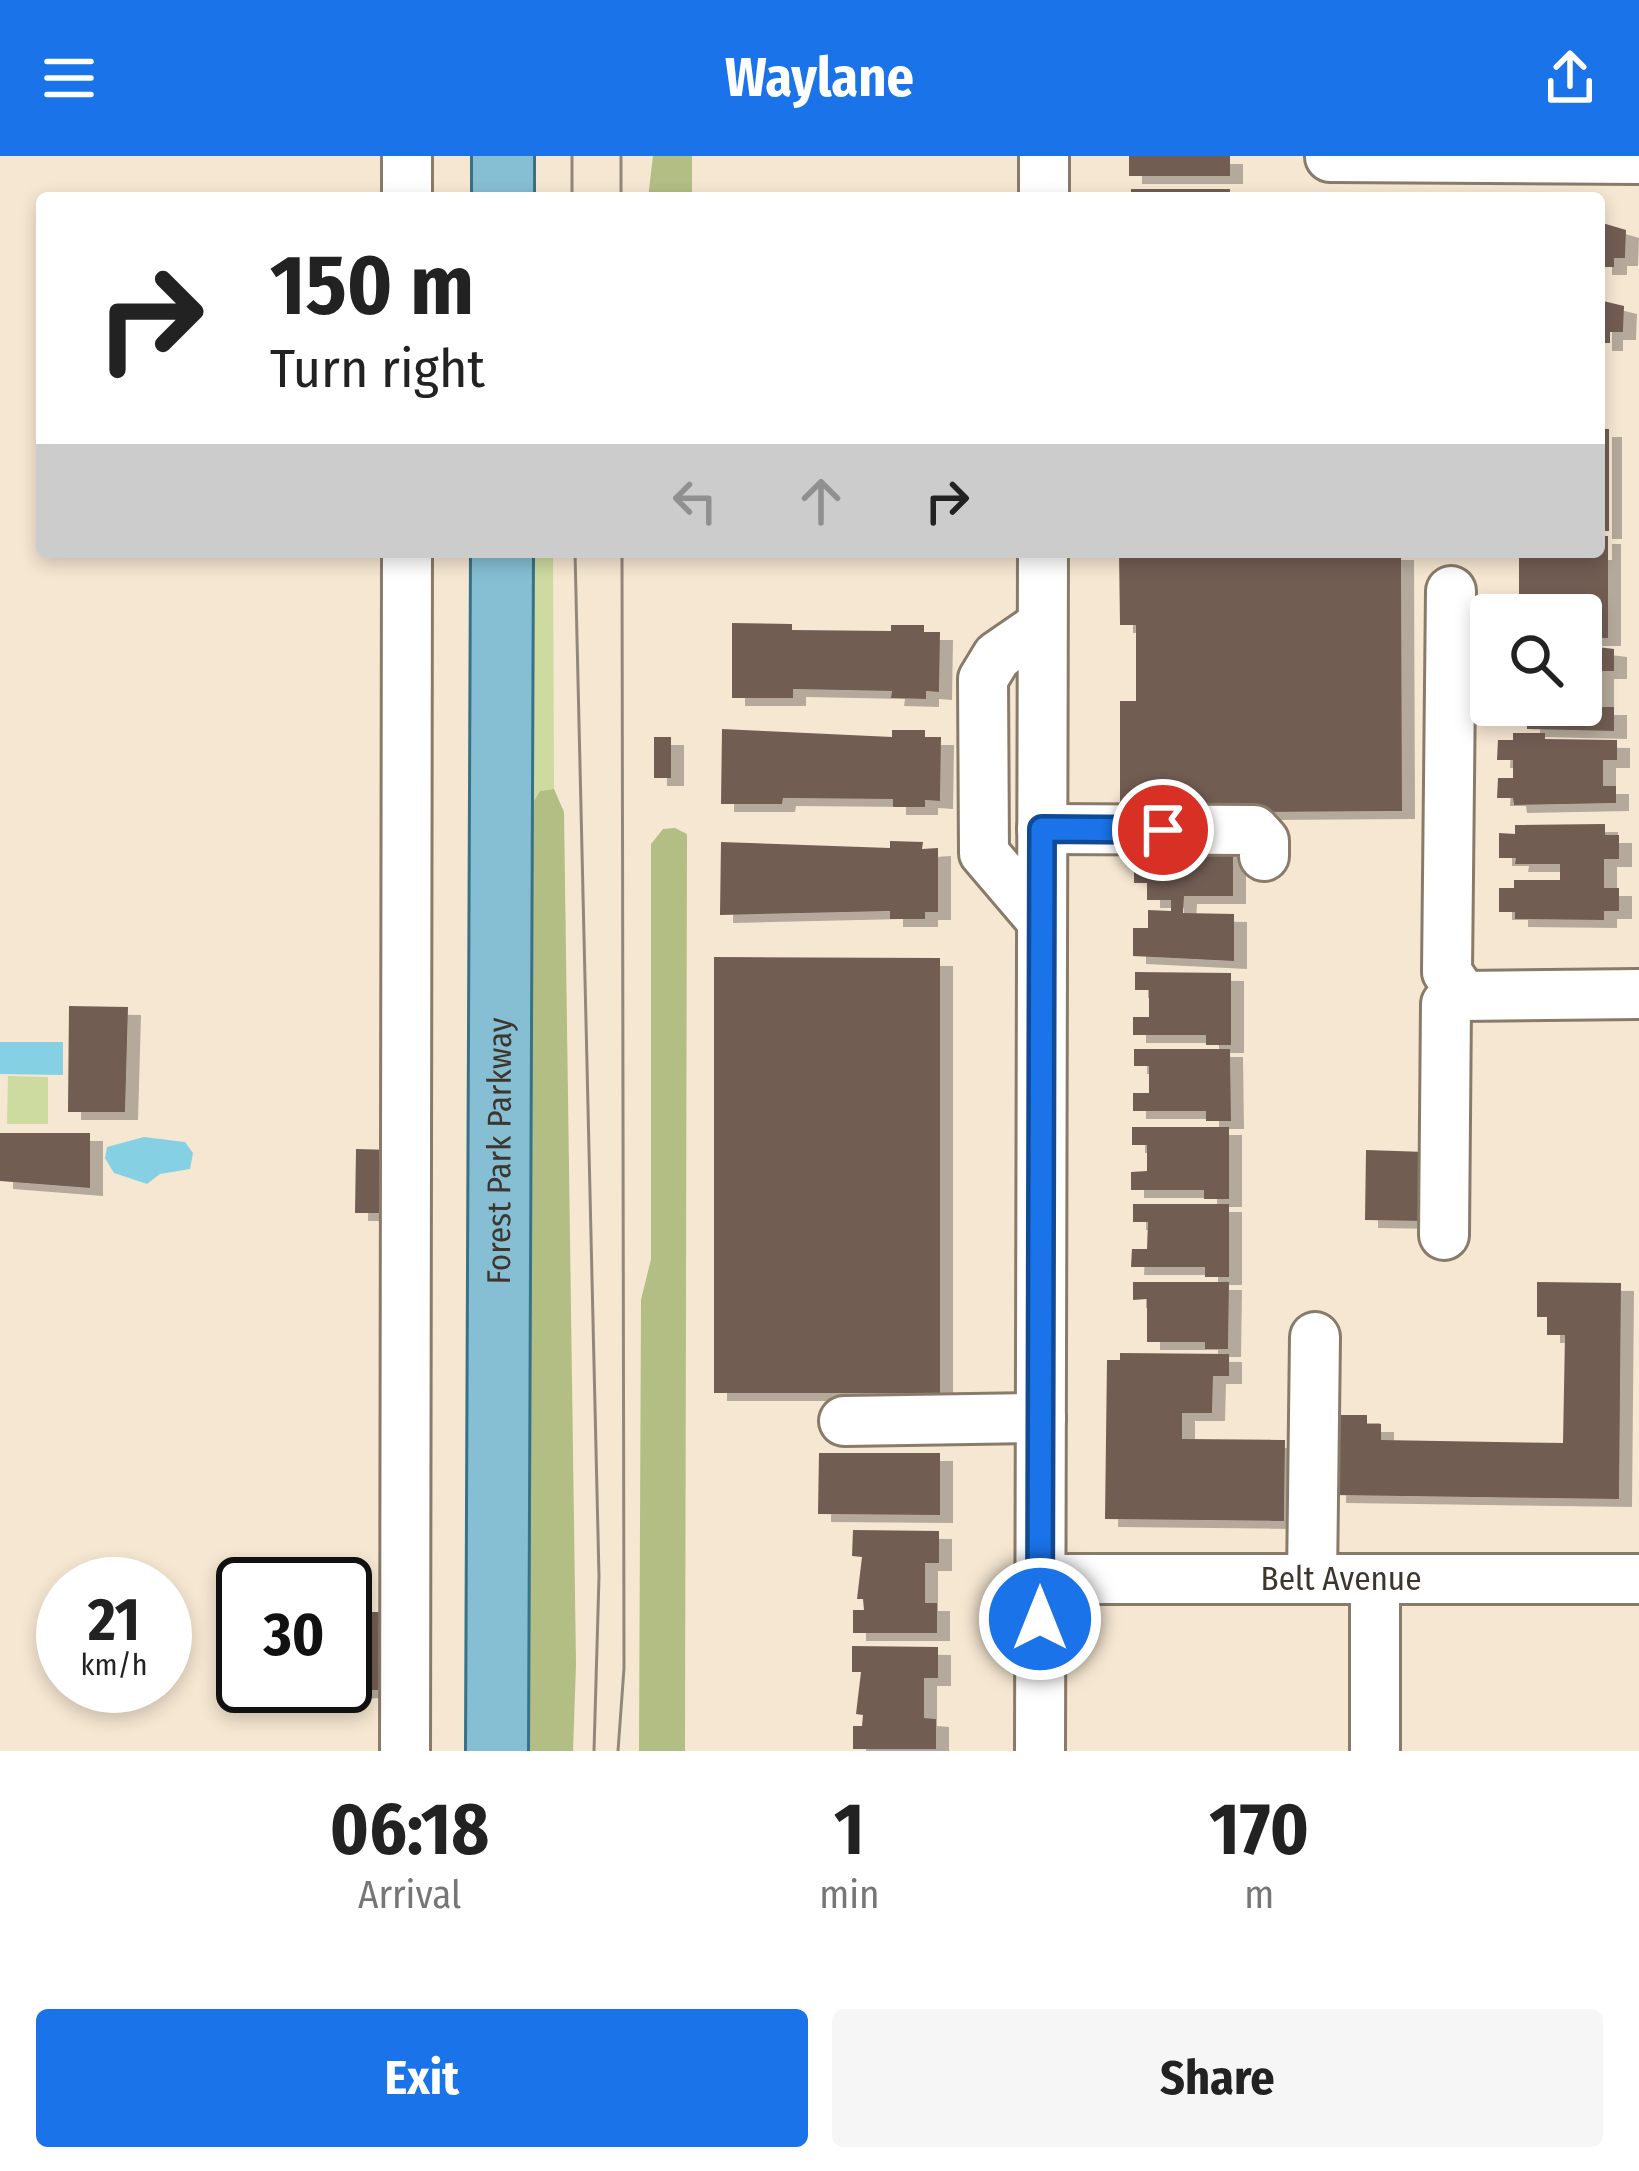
<!DOCTYPE html>
<style>
:root{--surface:#fff;--page:#f6f6f6;--text:#222;--muted:#767676;--accent:#1a73e8}
body{margin:0;font-family:"Fira Sans Condensed",sans-serif;background:var(--page);color:var(--text);height:100vh;display:flex;flex-direction:column;font-size:45px;white-space:nowrap}
*{box-sizing:border-box;margin:0}
p{font-size:39px;color:var(--muted)}
.icon{flex:none;width:66px;height:66px;fill:none;stroke:currentColor;stroke-width:2;stroke-linecap:round;stroke-linejoin:round}
.map{position:relative;height:1595px;overflow:hidden}
.side{display:flex;flex-direction:column;background:var(--surface);flex:1}
.side>*{flex:none}
.banner{position:absolute;left:36px;top:36px;width:1569px;height:366px;border-radius:12px;box-shadow:0 6px 18px #0003;background:#fff;color:var(--text);overflow:hidden}
.fabs{position:absolute;left:1470px;top:438px;display:grid;gap:24px}
.fabs a{display:grid;place-items:center;width:132px;height:132px;border-radius:12px;background:var(--surface);box-shadow:0 6px 18px #0003;font-size:60px}
.speed{position:absolute;left:36px;top:1401px;display:flex;gap:24px;font-size:60px;font-weight:700;text-align:center}
.speed>*{display:grid;place-content:center;width:156px;height:156px;border-radius:50%;background:var(--surface);box-shadow:0 6px 18px #0003;line-height:1}
.speed small{font-size:30px;font-weight:400}
.speed .limit{border:6px solid #111;border-radius:18px;background:#fff;color:#111}
.pin{position:absolute;display:grid;place-items:center;width:102px;height:102px;color:#fff;margin:-51px;border:6px solid #fff;border-radius:50%;box-shadow:0 3px 12px #0007}
.me{position:absolute;width:132px;margin:-66px;rotate:0deg;stroke-linejoin:round;filter:drop-shadow(0 0 9px #0008)}
.turn{display:flex;align-items:center;gap:42px;height:252px;padding:0 36px;font-size:54px}
.turn .icon{width:156px;height:156px;stroke-width:2.5}
.turn b{display:block;font-size:84px;line-height:102px}
.lanes{display:flex;align-items:center;height:114px;padding:0 36px;background:#0003;justify-content:center;gap:60px;direction:ltr}
.lanes .off{opacity:.35}
.eta{display:flex;justify-content:space-evenly;align-items:center;height:204px;text-align:center}
.eta b{font-size:72px;font-weight:700;line-height:84px}
.action{display:flex;gap:24px;margin-top:auto;padding:24px 36px}
.action a{flex:1;height:138px;border-radius:12px;background:var(--accent);color:#fff;font-size:48px;font-weight:700;line-height:138px;text-align:center}
.action a+a{background:var(--page);color:var(--text)}
header{display:flex;justify-content:space-between;align-items:center;height:156px;padding:0 36px;background:var(--accent);color:#fff;font-size:54px;font-weight:700}
.map>svg:first-child{display:block}
.green{fill:#cddaa0}
.forest{fill:#b2be84}
.water{fill:#85d1e3}
.building{fill:#725d53;filter:url(#shadow)}
.lines{fill:none;stroke-linecap:round;stroke-linejoin:round}
.minor-casing{stroke:#897b69;stroke-width:54}
.major-casing{stroke:#377286;stroke-width:66}
.minor{stroke:#fff;stroke-width:48}
.major{stroke:#86bed3;stroke-width:60}
.tram{stroke:#92887a;stroke-width:3}
.route-casing{stroke:#114b97;stroke-width:30}
.route{stroke:#1a73e8;stroke-width:21}
.labels{text-anchor:middle;dominant-baseline:central;stroke-width:12;stroke-linejoin:round;paint-order:stroke}
.street-label{font-size:33px;fill:#3c362e;stroke:#fff}
</style>
<header><svg class="icon" aria-label="menu" viewBox="0 0 24 24"><path d="M4 6h16M4 12h16M4 18h16"/></svg>Waylane<svg class="icon" aria-label="share" viewBox="0 0 24 24"><path d="M12 15V3M7 8l5-5 5 5M5 13v7h14v-7"/></svg></header>
<div class="map">
<svg width="1639" height="1595" viewBox="0 0 1639 1595">
<defs>
<filter id="shadow"><feDropShadow dx="13" dy="8" stdDeviation="0" flood-color="#0004"/></filter>
</defs>
<rect width="100%" height="100%" fill="#f6e7d2"/>
<!-- green -->
<g class="green">
<polygon points="533,396 553,396 554,633 540,635 532,648"/>
<polygon points="8,920 48,921 48,968 7,968"/>
</g>
<!-- forest -->
<g class="forest">
<polygon points="653,0 692,0 692,42 648,42"/>
<polygon points="554,633 564,656 576,1509 573,1595 526,1595 532,648 540,635"/>
<polygon points="675,672 687,678 685,1595 639,1595 641,1144 651,1103 651,688 663,673"/>
</g>
<!-- water -->
<g class="water">
<polygon points="0,886 63,886 63,919 0,918"/>
<polygon points="144,981 185,986 193,997 190,1013 160,1018 147,1028 114,1017 105,1002 107,991"/>
</g>
<!-- building -->
<g class="building">
<rect x="1129" y="0" width="101" height="20"/>
<rect x="1131" y="33" width="99" height="9"/>
<polygon points="1599,66 1626,74 1625,102 1614,102 1614,111 1599,111"/>
<polygon points="1599,144 1624,150 1623,176 1610,176 1610,187 1599,187"/>
<rect x="1599" y="273" width="10" height="102"/>
<polygon points="1599,380 1608,380 1608,482 1581,482 1581,459 1519,459 1519,396 1599,396"/>
<polygon points="1119,396 1401,396 1402,655 1120,657 1120,545 1136,545 1136,469 1120,469"/>
<polygon points="732,467 792,468 792,474 891,475 891,469 924,469 924,476 940,476 939,536 926,535 926,543 891,542 892,535 793,533 793,542 732,542"/>
<polygon points="1581,489 1614,493 1614,515 1601,515 1601,551 1614,551 1614,575 1527,573 1527,549 1581,549"/>
<polygon points="722,573 892,581 892,574 925,574 925,581 941,581 940,645 925,644 925,651 893,651 893,643 783,642 782,648 721,648"/>
<polygon points="1513,577 1545,577 1545,583 1617,584 1617,604 1603,604 1603,630 1616,630 1616,647 1514,649 1513,642 1497,642 1498,622 1513,622 1513,604 1497,604 1498,584 1513,584"/>
<rect x="654" y="581" width="17" height="41"/>
<polygon points="1605,668 1605,679 1619,679 1619,703 1604,703 1604,732 1619,732 1619,755 1604,755 1604,764 1515,763 1515,756 1499,756 1499,732 1514,732 1514,724 1560,724 1560,708 1515,708 1516,702 1499,702 1499,677 1515,678 1515,669"/>
<polygon points="890,685 923,686 922,693 938,692 938,756 925,756 925,763 890,763 890,755 720,759 721,686 890,692"/>
<polygon points="1149,693 1233,693 1233,740 1184,740 1183,757 1234,758 1234,805 1133,800 1133,772 1148,772 1148,754 1171,755 1171,744 1147,744 1147,727 1134,727 1134,700 1149,700"/>
<polygon points="714,801 940,802 940,1237 714,1237"/>
<polygon points="1135,816 1231,817 1231,889 1206,889 1206,879 1133,879 1133,861 1149,861 1149,834 1135,834"/>
<polygon points="69,850 128,851 125,956 68,956"/>
<polygon points="1134,893 1230,893 1231,965 1206,965 1206,955 1133,955 1133,937 1149,937 1149,910 1134,910"/>
<polygon points="1132,971 1229,971 1229,1043 1204,1043 1204,1034 1131,1034 1131,1016 1147,1015 1147,989 1132,989"/>
<polygon points="0,977 90,977 90,1032 0,1025"/>
<polygon points="356,993 392,994 391,1057 355,1057"/>
<polygon points="1366,994 1426,996 1424,1065 1365,1064"/>
<polygon points="1133,1048 1229,1048 1229,1121 1205,1121 1205,1111 1131,1111 1132,1093 1147,1093 1148,1066 1133,1066"/>
<polygon points="1133,1126 1229,1126 1228,1193 1205,1193 1205,1186 1147,1186 1147,1143 1133,1144"/>
<polygon points="1537,1126 1621,1127 1619,1343 1333,1339 1335,1259 1367,1259 1367,1268 1381,1268 1381,1284 1563,1287 1565,1179 1547,1179 1547,1161 1537,1161"/>
<polygon points="1120,1197 1229,1198 1229,1220 1213,1220 1212,1257 1182,1257 1182,1283 1285,1284 1284,1365 1105,1363 1107,1204 1120,1204"/>
<polygon points="819,1297 940,1297 940,1359 818,1358"/>
<polygon points="853,1374 939,1375 939,1407 925,1407 925,1447 937,1447 937,1477 853,1477 853,1454 864,1454 863,1443 857,1443 862,1401 852,1400"/>
<polygon points="345,1456 384,1456 385,1534 299,1535 299,1530 345,1530"/>
<polygon points="852,1490 938,1491 938,1522 924,1522 924,1562 936,1563 936,1593 853,1593 853,1570 862,1570 863,1559 856,1558 861,1516 852,1516"/>
</g>
<g class="lines">
<!-- minor casing -->
<g class="minor-casing">
<g id="minor">
<polyline points="1330,1 1639,3"/>
<polyline points="407,42 407,0"/>
<polyline points="1044,42 1044,0"/>
<polyline points="1451,435 1447,816 1463,840 1639,838"/>
<polyline points="1042,673 1254,674 1264,685 1264,700"/>
<polyline points="1042,765 984,697 983,523 997,500 1042,469"/>
<polyline points="1444,1079 1446,848 1463,840"/>
<polyline points="844,1265 1041,1262"/>
<path id="s1" d="M1041,1423H1639"/>
<polyline points="1312,1423 1315,1181"/>
<polyline points="405,1595 407,396"/>
<polyline points="1040,1595 1043,396"/>
<polyline points="1375,1595 1375,1423"/>
</g>
</g>
<!-- major casing -->
<g class="major-casing">
<g id="major">
<polyline points="503,42 503,0"/>
<path id="s2" d="M497,1595L502,396"/>
</g>
</g>
<!-- minor -->
<use href="#minor" class="minor"/>
<!-- major -->
<use href="#major" class="major"/>
<!-- tram -->
<g class="tram">
<polyline points="572,0 572,42"/>
<polyline points="621,0 621,42"/>
<polyline points="575,396 599,1421 594,1595"/>
<polyline points="618,1595 624,1512 622,396"/>
</g>
</g>
<g class="lines">
<!-- route casing -->
<g class="route-casing">
<polyline id="route" points="1040,1463 1042,673 1163,674"/>
</g>
<!-- route -->
<use href="#route" class="route"/>
</g>
<g class="labels">
<!-- street labels -->
<g class="street-label">
<text stroke="none"><textPath href="#s2" startOffset="600">Forest Park Parkway</textPath></text>
<text stroke="none"><textPath href="#s1" startOffset="300">Belt Avenue</textPath></text>
</g>
</g>
</svg>
<div class="fabs">
<a><svg class="icon" aria-label="search" viewBox="0 0 24 24"><circle cx="10" cy="10" r="6"/><path d="M15 15l6 6"/></svg></a>
</div>
<div class="speed"><div>21<small>km/h</small></div><div class="limit">30</div></div>
<div class="pin" style="left:1163px;top:674px;background:#d93025"><svg class="icon" aria-label="arrive" viewBox="0 0 24 24"><path d="M6 21V4h12l-3 4 3 4H6"/></svg></div>
<svg class="me" style="left:1040px;top:1463px" viewBox="-20 -20 40 40"><circle r="17" fill="#1a73e8" stroke="#fff" stroke-width="3"/><path d="M0-11L8 9 0 5-8 9z" fill="#fff"/></svg>
<div class="banner">
<div class="turn"><svg class="icon" aria-label="right" viewBox="0 0 24 24"><path d="M7 20v-9h11M14 6l5 5-5 5"/></svg><div><b>150 m</b>Turn right</div></div>
<div class="lanes"><svg class="icon off" aria-label="left" viewBox="0 0 24 24"><path d="M17 20v-9H6M10 6l-5 5 5 5"/></svg><svg class="icon off" aria-label="ahead" viewBox="0 0 24 24"><path d="M12 20V5M6 11l6-6 6 6"/></svg><svg class="icon" aria-label="right" viewBox="0 0 24 24"><path d="M7 20v-9h11M14 6l5 5-5 5"/></svg></div>
</div>
</div>
<section class="side">
<div class="eta">
<div><b>06:18</b><p>Arrival</p></div>
<div><b>1</b><p>min</p></div>
<div><b>170</b><p>m</p></div>
</div>
<div class="action"><a>Exit</a><a>Share</a></div>
</section>
